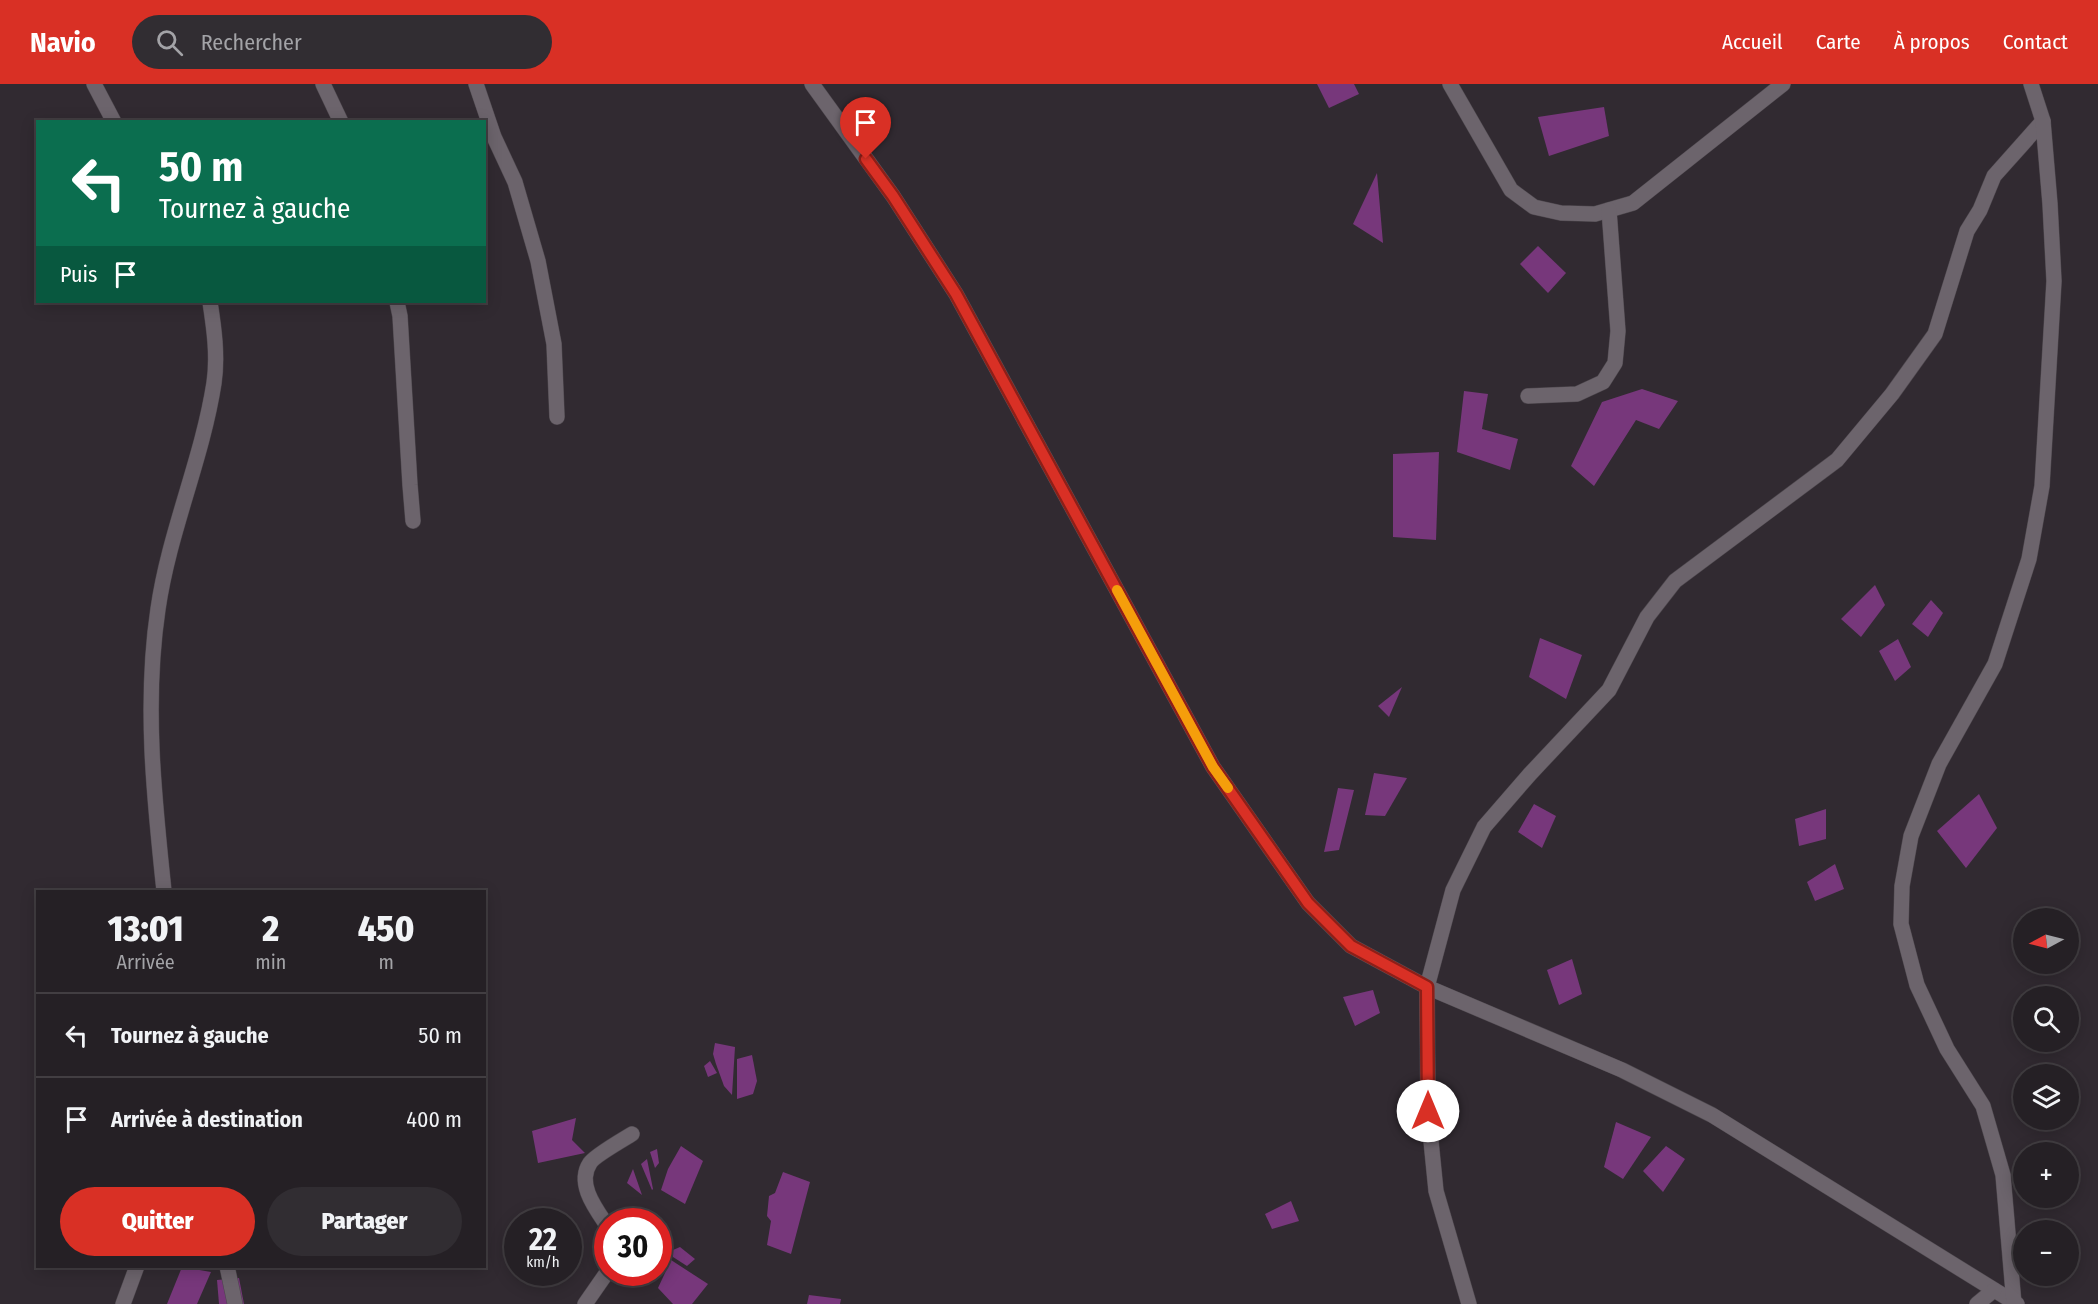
<!DOCTYPE html>
<html lang="fr">
<meta charset="utf-8">
<style>
:root{--surface:#252025;--page:#312d32;--text:#f1f3f6;--muted:#a3a3a7;--line:#423e42;--accent:#d93025}
body{margin:0;font-family:"Fira Sans Condensed",sans-serif;background:var(--page);color:var(--text);height:100vh;display:flex;flex-direction:column;font-size:22px;white-space:nowrap}
*{box-sizing:border-box;margin:0}
p{font-size:20px;color:var(--muted)}
.icon{flex:none;width:33px;height:33px;fill:none;stroke:currentColor;stroke-width:2;stroke-linecap:round;stroke-linejoin:round}
.map{position:relative;flex:1;overflow:hidden}
.drawer{position:absolute;left:36px;top:806px;width:450px;height:378px;display:flex;flex-direction:column;background:var(--surface);border-radius:0px;box-shadow:0 3px 15px #0003,0 0 0 2px var(--line)}
.drawer>*{flex:none}
.banner{position:absolute;left:36px;top:36px;width:450px;height:183px;border-radius:0px;box-shadow:0 3px 15px #0003,0 0 0 2px var(--line);background:#0b6e4f;color:#fff;overflow:hidden}
.needle{width:39px;rotate:263deg}
.controls{position:absolute;left:2013px;top:824px;display:grid;gap:12px}
.controls a{display:grid;place-items:center;width:66px;height:66px;border-radius:50%;background:var(--surface);box-shadow:0 3px 15px #0003,0 0 0 2px var(--line);font-size:30px}
.speed{position:absolute;left:504px;top:1124px;display:flex;gap:12px;font-size:30px;font-weight:700;text-align:center}
.speed>*{display:grid;place-content:center;width:78px;height:78px;border-radius:50%;background:var(--surface);box-shadow:0 3px 15px #0003,0 0 0 2px var(--line);line-height:1}
.speed small{font-size:15px;font-weight:400}
.speed .limit{border:9px solid #d22;background:#fff;color:#111}
.pin{position:absolute;display:grid;place-items:center;width:51px;height:51px;color:#fff;margin:-62px -26px;border-radius:50% 50% 50% 0;rotate:-45deg;box-shadow:0 0 6px #0007}
.pin .icon{rotate:45deg}
.me{position:absolute;width:66px;margin:-33px;rotate:0deg;stroke-linejoin:round;filter:drop-shadow(0 0 4px #0008)}
.turn{display:flex;align-items:center;gap:21px;height:126px;padding:0 24px;font-size:27px}
.turn .icon{width:78px;height:78px;stroke-width:2.5}
.turn b{display:block;font-size:42px;line-height:51px}
.then{display:flex;align-items:center;height:57px;padding:0 24px;background:#0003;gap:12px;font-size:22px}
.eta{display:flex;justify-content:space-evenly;align-items:center;height:102px;text-align:center}
.eta b{font-size:36px;font-weight:800;line-height:42px}
.primary-button{display:flex;gap:12px;margin-top:auto;padding:12px 24px}
.primary-button a{flex:1;height:69px;border-radius:36px;background:var(--accent);color:#fff;font-size:24px;font-weight:800;line-height:69px;text-align:center}
.primary-button a+a{background:var(--page);color:var(--text)}
ul{padding:0;list-style:none}
li{display:flex;align-items:center;gap:18px;height:84px;padding:0 24px;border-top:2px solid var(--line)}
li div{flex:1}
li b{display:block;font-size:22px}
li em{font-style:normal}
header{display:flex;align-items:center;gap:36px;box-sizing:border-box;height:84px;padding:0 30px;background:var(--accent);color:#fff}
header strong{font-size:28px}
nav{display:flex;gap:33px;margin-inline-start:auto;font-size:21px}
.search{width:420px;height:54px;background:var(--page);display:flex;align-items:center;gap:15px;box-sizing:border-box;padding:0 21px;border-radius:33px;color:var(--muted);font-size:22px}
.map>svg:first-child{display:block}
.building{fill:#77377b}
.lines{fill:none;stroke-linecap:round;stroke-linejoin:round}
.street-casing{stroke:#4d474d;stroke-width:16}
.secondary-casing{stroke:#4d474d;stroke-width:16}
.street{stroke:#6c646c;stroke-width:15}
.secondary{stroke:#6c646c;stroke-width:15}
.route-casing{stroke:#8d1f18;stroke-width:15}
.route{stroke:#d93025;stroke-width:10}
.slow{stroke:#f59e0b;stroke-width:10}
</style>
<header>
<strong>Navio</strong>
<div class="search"><svg class="icon" aria-label="search" viewBox="0 0 24 24"><circle cx="10" cy="10" r="6"/><path d="M15 15l6 6"/></svg>Rechercher</div>
<nav><a>Accueil</a><a>Carte</a><a>À propos</a><a>Contact</a></nav>
</header>
<div class="map">
<svg width="2098" height="1220" viewBox="0 0 2098 1220">
<rect width="100%" height="100%" fill="#312a31"/>
<!-- building -->
<g class="building">
<polygon points="1317,0 1354,0 1359,10 1329,24"/>
<polygon points="1604,23 1609,52 1549,72 1538,33"/>
<polygon points="1377,89 1383,159 1353,140"/>
<polygon points="1538,162 1566,189 1548,209 1520,180"/>
<polygon points="1642,305 1678,317 1659,345 1636,336 1594,402 1571,382 1602,318"/>
<polygon points="1464,307 1488,310 1482,345 1518,355 1510,386 1457,368"/>
<polygon points="1439,368 1436,456 1393,453 1393,370"/>
<polygon points="1875,501 1885,521 1861,553 1841,535"/>
<polygon points="1931,516 1943,529 1928,553 1912,540"/>
<polygon points="1540,554 1582,571 1566,615 1529,593"/>
<polygon points="1898,555 1911,583 1895,597 1879,567"/>
<polygon points="1402,603 1389,633 1378,622"/>
<polygon points="1374,689 1407,694 1385,732 1365,731"/>
<polygon points="1338,704 1354,706 1339,766 1324,768"/>
<polygon points="1979,710 1997,744 1966,784 1937,747"/>
<polygon points="1534,720 1556,732 1542,764 1518,748"/>
<polygon points="1826,725 1826,755 1799,762 1795,735"/>
<polygon points="1835,780 1844,805 1815,817 1807,798"/>
<polygon points="1572,875 1582,910 1559,921 1547,886"/>
<polygon points="1373,906 1380,929 1355,942 1343,913"/>
<polygon points="715,959 735,963 732,1011 724,1002 716,980 713,970"/>
<polygon points="752,971 757,997 753,1010 737,1015 737,975"/>
<polygon points="710,977 717,989 708,993 704,982"/>
<polygon points="576,1034 572,1056 585,1069 538,1079 532,1047"/>
<polygon points="1616,1038 1651,1053 1623,1095 1604,1083"/>
<polygon points="681,1062 703,1077 685,1120 661,1106 668,1085"/>
<polygon points="1666,1062 1685,1075 1663,1108 1643,1087"/>
<polygon points="657,1065 659,1079 655,1084 650,1068"/>
<polygon points="647,1075 653,1105 652,1106 641,1080"/>
<polygon points="633,1085 642,1111 627,1099"/>
<polygon points="783,1088 810,1098 791,1170 767,1161 771,1137 767,1132 769,1112 775,1109"/>
<polygon points="1291,1117 1299,1137 1272,1145 1265,1130"/>
<polygon points="680,1163 695,1175 687,1182 673,1173 673,1166"/>
<polygon points="671,1176 708,1200 692,1220 673,1220 658,1204"/>
<polygon points="182,1183 211,1188 197,1220 167,1220"/>
<polygon points="239,1194 244,1220 219,1220 217,1196"/>
<polygon points="809,1211 841,1215 840,1220 807,1220"/>
</g>
<g class="lines">
<!-- street casing -->
<g class="street-casing">
<g id="street">
<polyline points="323,0 341,38"/>
<polyline points="476,0 494,53 515,98 538,177 554,260 557,333"/>
<polyline points="812,0 893,112 956,210 1213,683 1308,819 1351,862 1427,903 1622,986 1712,1031 2017,1220"/>
<polyline points="1450,0 1511,106 1534,123 1561,129 1595,130 1633,119 1783,0"/>
<polyline points="397,218 400,232 410,401 413,437"/>
<polyline points="1528,312 1577,310 1603,298 1615,279 1618,247 1609,126"/>
<path d="M608,1143C596,1125 576,1100 590,1079C594,1072 624,1055 632,1050"/>
<polyline points="227,1182 235,1220"/>
<polyline points="585,1220 608,1187"/>
<polyline points="1469,1220 1436,1107 1428,1027 1427,903 1453,806 1484,743 1530,690 1609,606 1647,533 1675,497 1837,376 1892,310 1935,250 1967,147 1980,126 1994,92 2043,37"/>
<polyline points="1977,1220 1994,1206"/>
<polyline points="2014,1220 2003,1091 1983,1022 1947,965 1917,901 1901,840 1902,802 1911,752 1939,680 1995,580 2029,475 2042,402 2054,197 2050,120 2043,37 2031,0"/>
</g>
</g>
<!-- secondary casing -->
<g class="secondary-casing">
<g id="secondary">
<polyline points="94,0 114,38"/>
<path d="M164,807C154,713 144,619 158,525C169,448 202,376 214,299C218,272 214,244 210,218"/>
<polyline points="123,1220 137,1182"/>
</g>
</g>
<!-- street -->
<use href="#street" class="street"/>
<!-- secondary -->
<use href="#secondary" class="secondary"/>
</g>
<g class="lines">
<!-- route casing -->
<g class="route-casing">
<polyline id="route" points="866,75 893,112 956,210 1213,683 1308,819 1351,862 1427,903 1428,1027"/>
</g>
<!-- route -->
<use href="#route" class="route"/>
<!-- slow -->
<polyline class="slow" points="1117,506 1213,683 1228,704"/>
</g>
</svg>
<div class="controls">
<a><svg class="needle" viewBox="-14 -14 28 28"><path d="M0-13l5 13h-10z" fill="#e53935"/><path d="M0 13l5-13h-10z" fill="#a3a3a7"/></svg></a>
<a><svg class="icon" aria-label="search" viewBox="0 0 24 24"><circle cx="10" cy="10" r="6"/><path d="M15 15l6 6"/></svg></a>
<a><svg class="icon" aria-label="layers" viewBox="0 0 24 24"><path d="M12 4l9 5-9 5-9-5zM3 14l9 5 9-5"/></svg></a>
<a>+</a>
<a>−</a>
</div>
<div class="speed"><div>22<small>km/h</small></div><div class="limit">30</div></div>
<div class="pin" style="left:866px;top:75px;background:#d93025"><svg class="icon" aria-label="arrive" viewBox="0 0 24 24"><path d="M6 21V4h12l-3 4 3 4H6"/></svg></div>
<svg class="me" style="left:1428px;top:1027px" viewBox="-20 -20 40 40"><circle r="19" fill="#fff"/><path d="M0-13L10 11 0 6-10 11z" fill="#d93025"/></svg>
<div class="banner">
<div class="turn"><svg class="icon" aria-label="left" viewBox="0 0 24 24"><path d="M17 20v-9H6M10 6l-5 5 5 5"/></svg><div><b>50 m</b>Tournez à gauche</div></div>
<div class="then">Puis<svg class="icon" aria-label="arrive" viewBox="0 0 24 24"><path d="M6 21V4h12l-3 4 3 4H6"/></svg></div>
</div>
<section class="drawer">
<div class="eta">
<div><b>13:01</b><p>Arrivée</p></div>
<div><b>2</b><p>min</p></div>
<div><b>450</b><p>m</p></div>
</div>
<ul>
<li><svg class="icon" aria-label="left" viewBox="0 0 24 24"><path d="M17 20v-9H6M10 6l-5 5 5 5"/></svg><div><b>Tournez à gauche</b></div><em>50 m</em></li>
<li><svg class="icon" aria-label="arrive" viewBox="0 0 24 24"><path d="M6 21V4h12l-3 4 3 4H6"/></svg><div><b>Arrivée à destination</b></div><em>400 m</em></li>
</ul>
<div class="primary-button"><a>Quitter</a><a>Partager</a></div>
</section>
</div>
